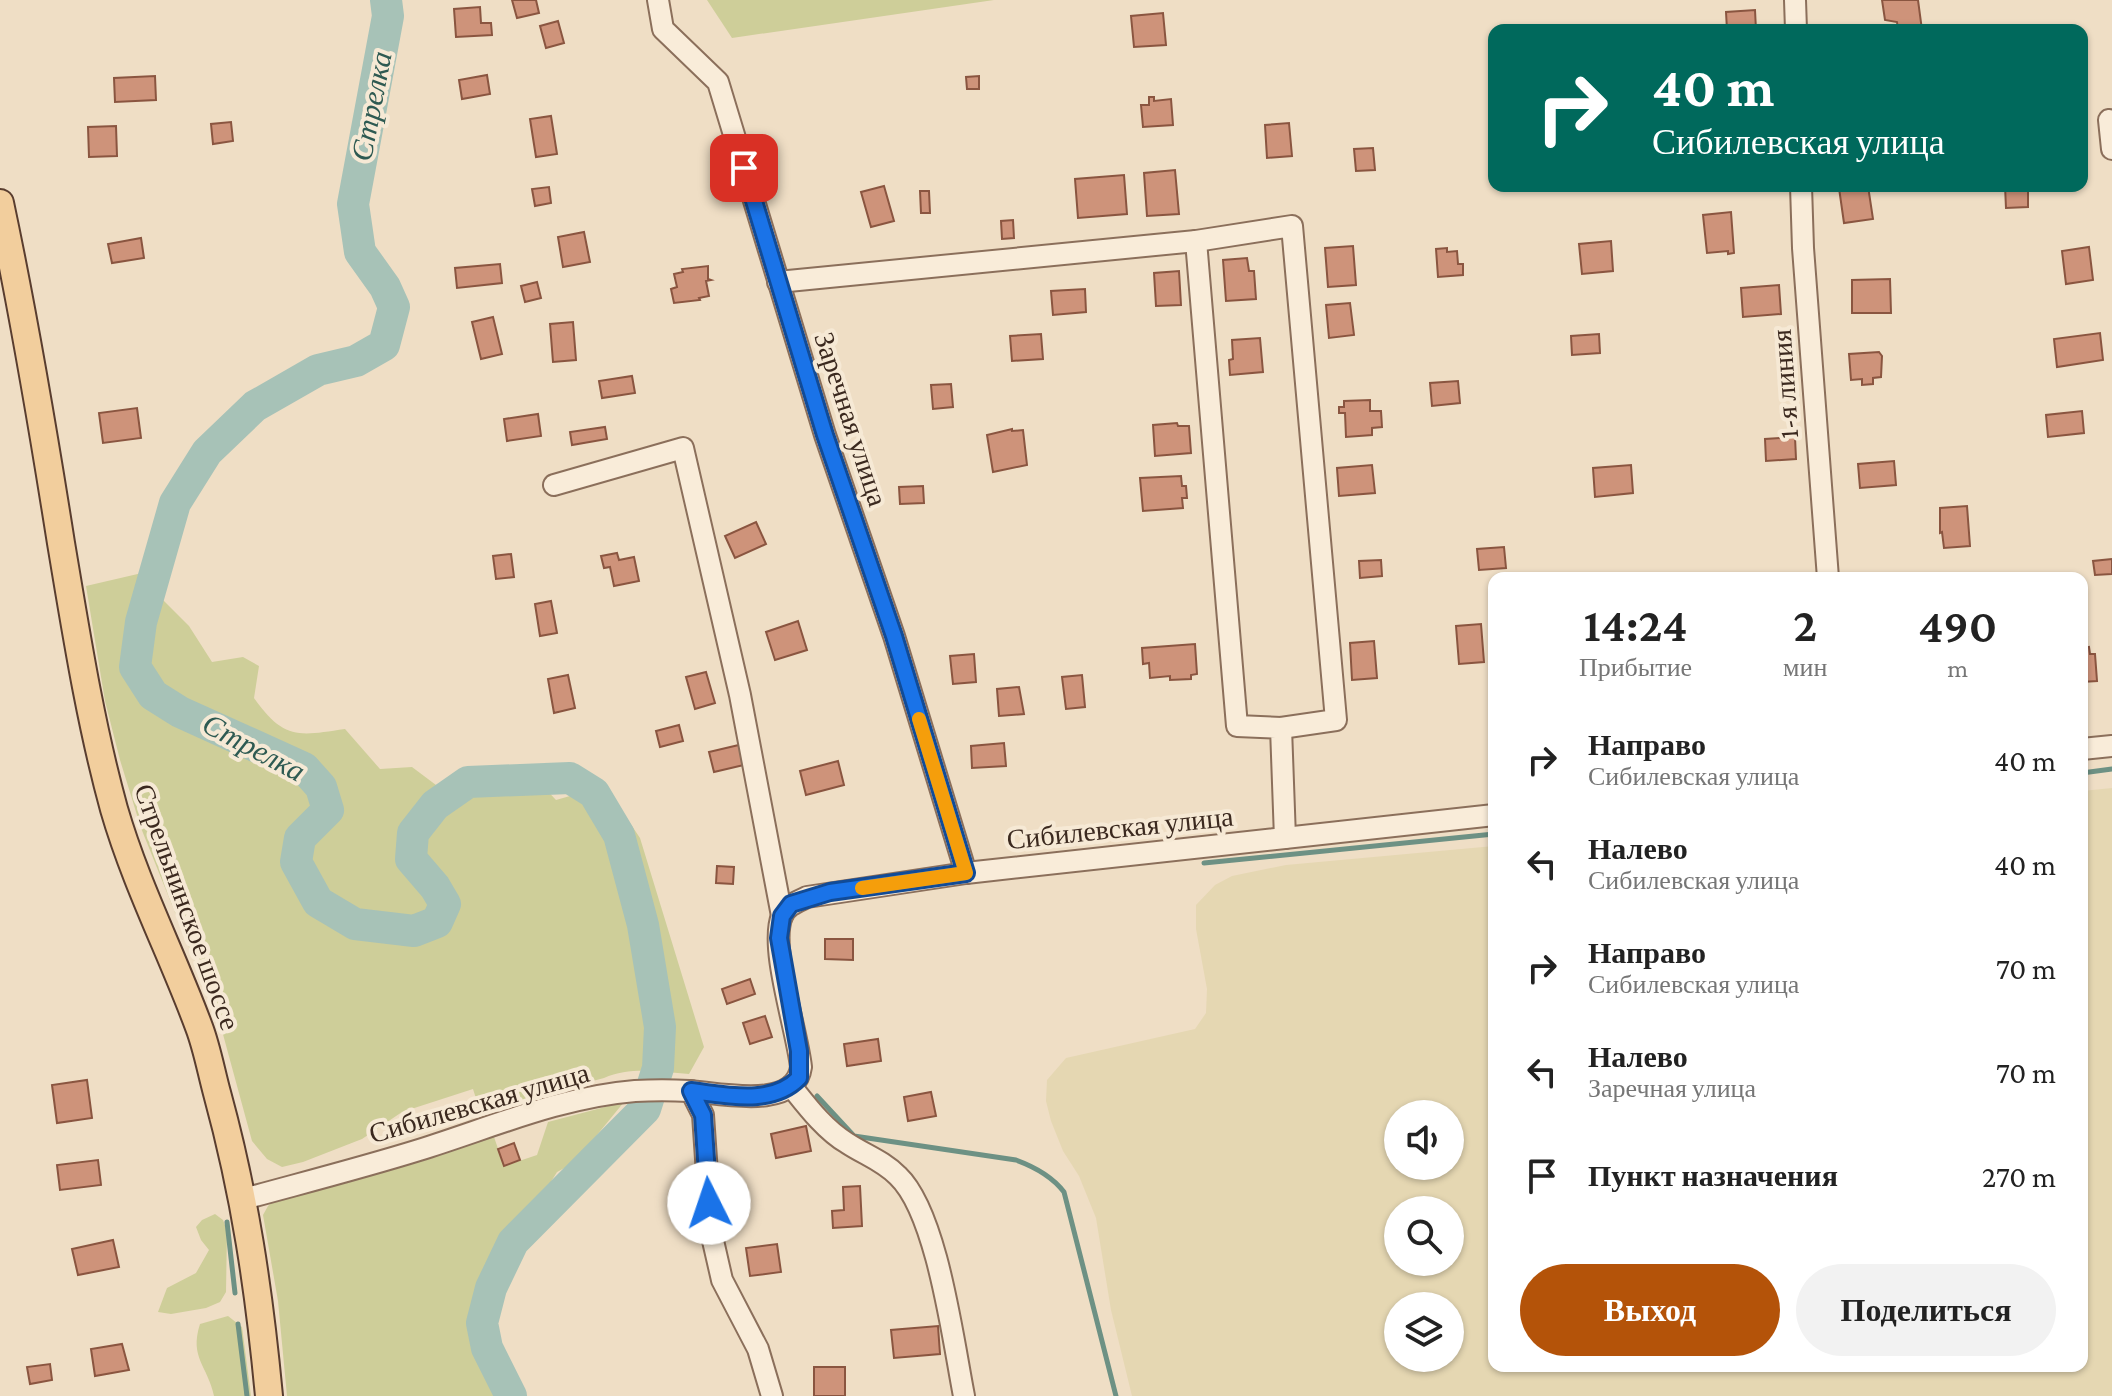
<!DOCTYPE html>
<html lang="ru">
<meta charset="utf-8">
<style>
:root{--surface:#fff;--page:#f2f2f2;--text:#222;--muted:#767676;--accent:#b45309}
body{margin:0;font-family:"Crimson Pro",serif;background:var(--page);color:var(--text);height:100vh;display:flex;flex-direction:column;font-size:30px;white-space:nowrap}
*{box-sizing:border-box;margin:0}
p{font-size:26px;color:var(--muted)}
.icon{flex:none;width:44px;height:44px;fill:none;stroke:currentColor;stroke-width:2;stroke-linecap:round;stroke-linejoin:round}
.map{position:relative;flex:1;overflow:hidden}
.sheet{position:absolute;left:1488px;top:572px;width:600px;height:800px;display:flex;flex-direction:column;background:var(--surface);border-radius:16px;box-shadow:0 2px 6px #0004}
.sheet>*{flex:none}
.top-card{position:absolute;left:1488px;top:24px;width:600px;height:168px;border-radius:16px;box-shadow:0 2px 6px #0004;background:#00695c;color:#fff;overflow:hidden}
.buttons{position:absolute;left:1384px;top:1100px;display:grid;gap:16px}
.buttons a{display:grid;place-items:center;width:80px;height:80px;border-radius:50%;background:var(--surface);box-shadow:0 2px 6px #0004;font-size:40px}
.pin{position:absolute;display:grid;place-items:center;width:68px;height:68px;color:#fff;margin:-34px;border-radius:16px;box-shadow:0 4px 12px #0006}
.me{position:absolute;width:88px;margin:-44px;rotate:356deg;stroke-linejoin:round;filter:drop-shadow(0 0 6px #0008)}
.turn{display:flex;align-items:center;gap:28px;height:168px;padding:0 32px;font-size:36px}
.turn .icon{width:104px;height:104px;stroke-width:2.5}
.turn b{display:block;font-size:56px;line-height:68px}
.eta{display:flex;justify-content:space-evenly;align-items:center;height:136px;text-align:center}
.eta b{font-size:48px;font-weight:600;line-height:56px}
.primary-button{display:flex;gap:16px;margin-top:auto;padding:16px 32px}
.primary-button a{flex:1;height:92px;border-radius:48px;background:var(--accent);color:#fff;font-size:32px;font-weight:600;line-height:92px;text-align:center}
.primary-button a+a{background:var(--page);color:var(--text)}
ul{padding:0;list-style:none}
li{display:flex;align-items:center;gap:24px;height:104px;padding:0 32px}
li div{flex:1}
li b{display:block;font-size:30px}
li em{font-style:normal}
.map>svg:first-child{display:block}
.farmland{fill:#e5d7b2;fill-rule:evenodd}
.green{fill:#cece99}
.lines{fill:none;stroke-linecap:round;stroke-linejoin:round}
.stream{stroke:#6d9184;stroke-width:5}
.river{stroke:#a7c2b7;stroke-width:32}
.building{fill:#ce937a;stroke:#8a5540;stroke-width:2}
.minor-casing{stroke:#8b6f5b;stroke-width:24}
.major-casing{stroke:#593d2f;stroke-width:30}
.minor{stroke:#f9ecd9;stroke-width:20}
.major{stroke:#f2ce9d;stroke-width:26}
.route-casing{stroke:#114b97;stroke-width:20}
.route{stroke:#1a73e8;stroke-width:14}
.slow{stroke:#f59e0b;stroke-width:14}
.labels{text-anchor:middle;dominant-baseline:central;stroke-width:8;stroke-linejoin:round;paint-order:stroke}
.street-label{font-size:28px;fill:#3b291f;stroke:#f6e9d5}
.water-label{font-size:30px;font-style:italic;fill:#2e5a52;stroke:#f6e9d5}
</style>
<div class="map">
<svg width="2112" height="1396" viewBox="0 0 2112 1396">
<rect width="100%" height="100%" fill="#efdec5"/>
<!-- farmland -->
<path class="farmland" d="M2112,788V1396H1132L1111,1310L1096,1218L1079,1176L1063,1151L1051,1121L1046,1101L1047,1080L1066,1058L1195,1029L1206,1013L1207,989L1196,929V905L1215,885L1232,876L1286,865L1494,846V1366H2082V791ZM1398,1114H1450V1166H1398ZM1398,1210H1450V1262H1398ZM1398,1306H1450V1358H1398Z"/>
<!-- green -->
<g class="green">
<polygon points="707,0 994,0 732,38"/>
<path d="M142,573L128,620L137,605L161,598L189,626L212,662L243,657L259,666L254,698C284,740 298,736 345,729L380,769L412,767L436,785L466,790L508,784H541L556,800L584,792L626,817L640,838L704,1047L689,1074C661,1072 631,1066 604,1078L480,1111L473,1089L402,1112L362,1139L303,1162L282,1167L267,1159L252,1141L221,1027L141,828L120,760L105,701L86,586Z"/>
<polygon points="624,1102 597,1135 588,1151 576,1162 557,1172 549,1185 548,1194 539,1205 511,1230 499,1248 478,1298 474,1317 474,1337 501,1396 287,1396 278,1301 263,1215 268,1206 277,1197 494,1137 504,1166 537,1155 548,1122"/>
<polygon points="215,1214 223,1220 227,1231 226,1292 220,1302 206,1308 171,1314 158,1312 167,1288 196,1273 209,1250 201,1240 196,1227 202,1220"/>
<path d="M228,1316L242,1327L251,1396H214C208,1366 189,1358 200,1324Z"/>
</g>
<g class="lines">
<!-- stream -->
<g class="stream">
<polyline points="2082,773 2112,769"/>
<polyline points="1204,863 1494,834"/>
<path d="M817,1096L854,1136L1016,1160C1035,1167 1052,1176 1064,1192L1116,1396"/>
<polyline points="227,1222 235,1293"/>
<polyline points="238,1324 247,1396"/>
</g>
<!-- river -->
<polyline class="river" points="386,0 388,16 353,204 360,252 385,287 394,307 384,345 356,361 318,370 255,406 207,452 175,503 141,622 135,667 153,695 180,712 304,768 321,787 328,810 300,838 296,862 318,902 355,924 414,931 437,922 445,904 435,887 411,859 413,833 435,805 468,782 570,778 594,793 619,835 643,925 660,1027 658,1068 645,1109 513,1242 491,1288 482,1323 487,1348 511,1396"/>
</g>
<!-- building -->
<g class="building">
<polygon points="512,0 536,0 539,13 517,18"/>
<polygon points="1882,0 1918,0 1922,30 1898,30 1897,22 1885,20"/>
<polygon points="480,7 481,23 491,23 492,35 456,37 454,9"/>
<polygon points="1755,10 1756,30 1727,30 1726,12"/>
<polygon points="1163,13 1166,45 1134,47 1131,16"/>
<polygon points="558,21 564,43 546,48 540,26"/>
<polygon points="487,75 490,94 462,99 459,80"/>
<polygon points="155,76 156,100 115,102 114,78"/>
<polygon points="979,76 979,89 967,89 966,77"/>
<polygon points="1149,97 1154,97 1154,101 1171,99 1173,125 1143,127 1141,105 1149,105"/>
<polygon points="551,116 557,154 536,157 530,119"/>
<polygon points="231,122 233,141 213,144 211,124"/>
<polygon points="1289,123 1292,156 1267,158 1265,125"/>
<polygon points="116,126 117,156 89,157 88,127"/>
<polygon points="1373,148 1375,170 1356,171 1354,149"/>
<polygon points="1175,170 1179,214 1147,216 1144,173"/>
<polygon points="1124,175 1127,214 1078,218 1075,179"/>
<polygon points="884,186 894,221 871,227 861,192"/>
<polygon points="1851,186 1868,186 1873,219 1844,223 1839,188"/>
<polygon points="2005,186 2028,186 2028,207 2006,208"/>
<polygon points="549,187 551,203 535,206 532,189"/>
<polygon points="920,191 929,191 930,213 921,213"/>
<polygon points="1731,212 1734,253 1728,254 1728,251 1707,253 1703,215"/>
<polygon points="1013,220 1014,238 1002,239 1001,221"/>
<polygon points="584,232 590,262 563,267 558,237"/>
<polygon points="141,238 144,258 112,263 108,244"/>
<polygon points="1611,241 1613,271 1582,274 1579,244"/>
<polygon points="1353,246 1356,285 1328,287 1325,248"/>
<polygon points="2089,247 2093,280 2066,284 2062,251"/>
<polygon points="1447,248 1447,252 1457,251 1458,264 1463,264 1463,275 1438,277 1436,249"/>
<polygon points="1247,258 1249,271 1254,271 1256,299 1226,301 1223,260"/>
<polygon points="500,264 502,283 457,288 455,268"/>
<polygon points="708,266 708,279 711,280 706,281 709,296 699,298 700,300 674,303 671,289 677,287 674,274 683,272 682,269"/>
<polygon points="1179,271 1181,305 1156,306 1154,273"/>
<polygon points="1890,279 1891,313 1852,313 1852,280"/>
<polygon points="537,282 541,298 525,302 521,286"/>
<polygon points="1779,285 1781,314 1743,317 1741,288"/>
<polygon points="1085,289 1086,312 1053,315 1051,291"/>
<polygon points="1350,303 1354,335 1329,338 1326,305"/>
<polygon points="493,317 502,354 481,359 472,322"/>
<polygon points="573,322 576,360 553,362 550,324"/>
<polygon points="2100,333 2103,360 2057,367 2054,339"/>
<polygon points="1041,334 1043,359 1012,361 1010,336"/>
<polygon points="1599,334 1600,353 1572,355 1571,336"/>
<polygon points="1260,338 1263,372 1230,375 1229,360 1233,359 1232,340"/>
<polygon points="1879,352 1882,356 1881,377 1873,378 1873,384 1862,385 1862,379 1851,380 1849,354"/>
<polygon points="632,376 635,393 602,398 599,381"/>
<polygon points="1458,381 1460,403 1432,406 1430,383"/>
<polygon points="951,384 953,407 933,409 931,385"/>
<polygon points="1370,400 1370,411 1381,411 1382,427 1372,428 1372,435 1346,437 1345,413 1339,413 1339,407 1344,407 1344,401"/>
<polygon points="137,408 141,438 103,443 99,413"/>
<polygon points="2082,411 2084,433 2048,437 2046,415"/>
<polygon points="538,414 541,436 507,441 504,419"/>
<polygon points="1177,423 1178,426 1189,426 1191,453 1155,456 1153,425"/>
<polygon points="605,427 607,439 572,445 570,432"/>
<polygon points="1012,429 1012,431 1023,430 1027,465 993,472 987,435"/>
<polygon points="1795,437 1796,459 1766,461 1765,439"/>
<polygon points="1894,461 1896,485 1860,488 1858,464"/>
<polygon points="1372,465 1375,493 1339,496 1337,468"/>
<polygon points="1631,465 1633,493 1595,497 1593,468"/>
<polygon points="1181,476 1182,486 1186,486 1187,498 1182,498 1183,508 1143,511 1140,478"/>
<polygon points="923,486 924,503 900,504 899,487"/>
<polygon points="1967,506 1970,546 1944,548 1942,532 1940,533 1940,508"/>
<polygon points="756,522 766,544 735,558 725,536"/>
<polygon points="1504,547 1506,568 1479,570 1477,549"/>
<polygon points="617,553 619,560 634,557 639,581 614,586 610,567 604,568 601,556"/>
<polygon points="511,554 514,577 496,579 493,556"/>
<polygon points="2112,559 2112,574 2095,575 2093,561"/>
<polygon points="1381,560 1382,576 1360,578 1359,561"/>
<polygon points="551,601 557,633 540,636 535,604"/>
<polygon points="798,621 807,650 775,660 766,632"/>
<polygon points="1481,624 1484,662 1459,664 1456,626"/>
<polygon points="1374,641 1377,678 1352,680 1350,643"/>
<polygon points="1195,644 1197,674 1191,675 1191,679 1170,680 1170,676 1150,678 1149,663 1143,664 1142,648"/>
<polygon points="2089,647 2090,654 2095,654 2097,681 2082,682 2082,648"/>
<polygon points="974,654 976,682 953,684 950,656"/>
<polygon points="706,672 715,703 695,709 686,677"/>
<polygon points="568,675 575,708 554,713 548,679"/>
<polygon points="1082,675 1085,707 1066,709 1062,677"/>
<polygon points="1019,687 1024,714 999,716 997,689"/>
<polygon points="679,725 683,741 660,747 656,731"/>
<polygon points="1004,743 1006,766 972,768 971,746"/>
<polygon points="743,744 748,764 714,772 709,752"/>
<polygon points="838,761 844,785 806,795 800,771"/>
<polygon points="717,866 734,867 733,884 716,883"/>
<polygon points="825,939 853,939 853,960 825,959"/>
<polygon points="750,979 755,994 727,1004 722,989"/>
<polygon points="765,1016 772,1037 750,1044 743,1023"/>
<polygon points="878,1039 881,1061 847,1066 844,1044"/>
<polygon points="87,1080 92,1118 57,1123 52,1085"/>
<polygon points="931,1092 936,1116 908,1121 904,1097"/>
<polygon points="806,1126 811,1151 776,1158 771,1134"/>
<polygon points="514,1143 520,1160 504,1166 498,1149"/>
<polygon points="98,1160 101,1185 60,1190 57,1165"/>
<polygon points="860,1186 862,1226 833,1228 832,1211 844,1210 843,1187"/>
<polygon points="113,1240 119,1267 78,1275 72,1249"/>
<polygon points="777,1244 781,1272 750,1276 746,1248"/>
<polygon points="938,1326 940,1354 894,1358 891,1330"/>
<polygon points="122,1344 129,1370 95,1376 91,1349"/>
<polygon points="50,1364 52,1380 30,1384 27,1367"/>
<rect x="814" y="1367" width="31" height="29"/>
</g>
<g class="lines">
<!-- minor casing -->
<g class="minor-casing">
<g id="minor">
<polyline points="658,0 663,29 718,82 825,435 894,636 966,873"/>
<polyline points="1795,0 1796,30"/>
<polyline points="2109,120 2112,149"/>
<polyline points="1801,186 1803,248 1828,578"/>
<polyline points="1196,241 1292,226 1336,720 1281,728"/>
<polyline points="778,282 1196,241 1237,726 1281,728 1285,838"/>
<polyline points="554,485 683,448 740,695 782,916"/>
<polyline points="2082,749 2112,746"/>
<path d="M791,1086C807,1106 825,1130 847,1143C865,1155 882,1160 898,1176C937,1213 953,1340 964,1396"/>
<polyline points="691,1091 703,1115 711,1232 722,1280 758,1349 772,1396"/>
<path d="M244,1199C302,1183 361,1168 419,1150C490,1128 560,1097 635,1091C653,1090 671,1090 689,1091C720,1093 795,1111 801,1067C797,1030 769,947 782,916C787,905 797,902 807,897L966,873L1494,815"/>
</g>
</g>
<!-- major casing -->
<g class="major-casing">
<path id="major" d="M0,203C24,316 43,429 61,543C76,632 90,722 114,809C136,885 172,954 199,1027C207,1048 211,1071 217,1093C245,1195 259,1290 269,1396"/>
</g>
<!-- minor -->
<use href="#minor" class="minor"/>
<!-- major -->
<use href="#major" class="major"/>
</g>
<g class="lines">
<!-- route casing -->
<g class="route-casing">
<path id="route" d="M709,1203L703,1115L691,1091C726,1095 772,1106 799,1078V1051L779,938L782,916L791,904L830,892L966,873L894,636L825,435L744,168"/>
</g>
<!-- route -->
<use href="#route" class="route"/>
<!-- slow -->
<polyline class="slow" points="862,888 966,873 919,719"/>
</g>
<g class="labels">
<!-- street labels -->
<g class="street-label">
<text transform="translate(1785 384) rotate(-94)">1-я линия</text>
<text transform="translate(851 419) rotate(72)">Заречная улица</text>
<text transform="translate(1120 828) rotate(-6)">Сибилевская улица</text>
<text transform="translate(187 907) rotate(70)">Стрельнинское шоссе</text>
<text transform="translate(479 1103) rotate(-16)">Сибилевская улица</text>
</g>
<!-- water labels -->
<g class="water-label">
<text transform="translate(371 106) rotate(-79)">Стрелка</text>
<text transform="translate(254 747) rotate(28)">Стрелка</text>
</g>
</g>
</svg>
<div class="buttons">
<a><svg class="icon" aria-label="sound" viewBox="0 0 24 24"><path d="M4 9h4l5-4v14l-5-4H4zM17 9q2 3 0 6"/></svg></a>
<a><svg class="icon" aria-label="search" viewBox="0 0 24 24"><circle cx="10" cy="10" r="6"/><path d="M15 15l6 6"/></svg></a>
<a><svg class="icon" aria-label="layers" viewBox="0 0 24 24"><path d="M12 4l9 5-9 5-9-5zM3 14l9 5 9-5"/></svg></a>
</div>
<div class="pin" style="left:744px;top:168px;background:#d93025"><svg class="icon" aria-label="arrive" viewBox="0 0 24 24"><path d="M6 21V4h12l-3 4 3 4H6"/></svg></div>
<svg class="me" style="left:709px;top:1203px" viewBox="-20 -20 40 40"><circle r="19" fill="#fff"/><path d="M0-13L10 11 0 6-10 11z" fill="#1a73e8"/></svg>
<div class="top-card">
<div class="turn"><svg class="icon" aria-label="right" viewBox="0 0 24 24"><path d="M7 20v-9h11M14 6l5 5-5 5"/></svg><div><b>40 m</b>Сибилевская улица</div></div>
</div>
<section class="sheet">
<div class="eta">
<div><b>14:24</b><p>Прибытие</p></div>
<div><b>2</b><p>мин</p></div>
<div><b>490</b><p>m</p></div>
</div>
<ul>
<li><svg class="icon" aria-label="right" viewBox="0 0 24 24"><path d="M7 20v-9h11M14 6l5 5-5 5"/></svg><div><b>Направо</b><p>Сибилевская улица</p></div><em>40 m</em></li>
<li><svg class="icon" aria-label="left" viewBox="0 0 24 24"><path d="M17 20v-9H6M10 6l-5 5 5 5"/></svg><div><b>Налево</b><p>Сибилевская улица</p></div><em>40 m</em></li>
<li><svg class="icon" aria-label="right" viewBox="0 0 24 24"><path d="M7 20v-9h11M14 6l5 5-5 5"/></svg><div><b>Направо</b><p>Сибилевская улица</p></div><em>70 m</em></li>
<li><svg class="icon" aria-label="left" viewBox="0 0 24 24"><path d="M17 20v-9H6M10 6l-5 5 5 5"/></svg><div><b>Налево</b><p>Заречная улица</p></div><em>70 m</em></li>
<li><svg class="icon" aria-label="arrive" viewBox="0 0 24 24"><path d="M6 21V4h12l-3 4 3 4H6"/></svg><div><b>Пункт назначения</b></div><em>270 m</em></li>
</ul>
<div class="primary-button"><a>Выход</a><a>Поделиться</a></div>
</section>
</div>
